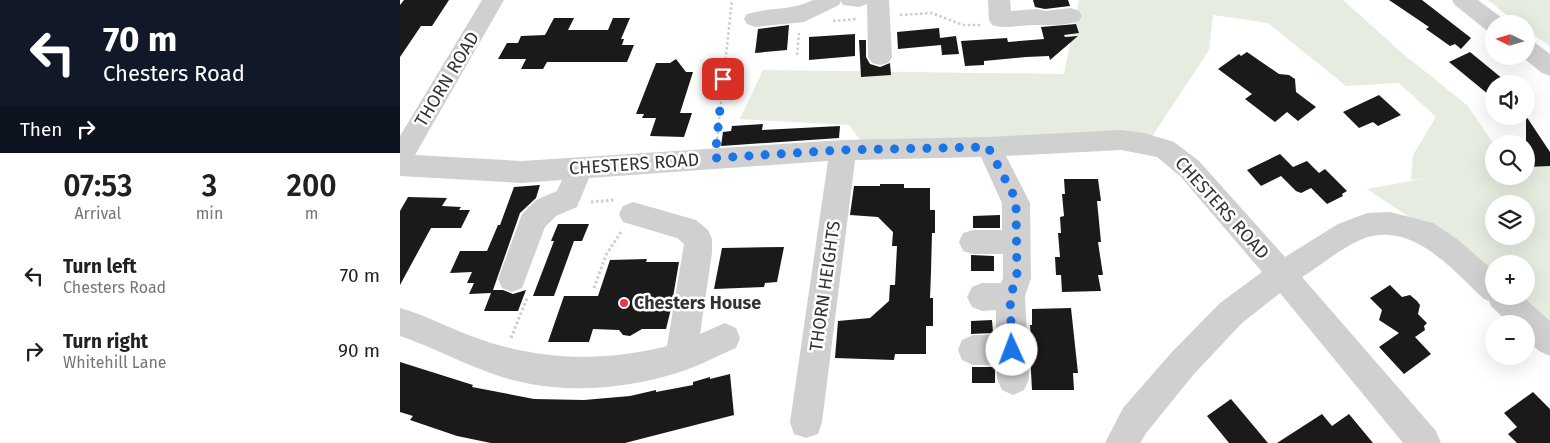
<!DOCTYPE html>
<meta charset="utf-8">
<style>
:root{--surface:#fff;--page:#f6f6f6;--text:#202124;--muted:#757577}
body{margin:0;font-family:"Fira Sans",sans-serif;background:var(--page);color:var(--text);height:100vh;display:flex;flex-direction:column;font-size:19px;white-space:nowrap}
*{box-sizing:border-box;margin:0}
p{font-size:16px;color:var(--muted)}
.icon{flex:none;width:28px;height:28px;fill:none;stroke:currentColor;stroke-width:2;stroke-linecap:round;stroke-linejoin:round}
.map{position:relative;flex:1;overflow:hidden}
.panel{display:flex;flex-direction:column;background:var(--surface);width:400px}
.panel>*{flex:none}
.top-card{background:#111827;color:#fff;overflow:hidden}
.needle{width:32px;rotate:275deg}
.tools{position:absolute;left:1085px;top:15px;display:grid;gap:10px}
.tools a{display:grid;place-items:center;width:50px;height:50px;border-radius:50%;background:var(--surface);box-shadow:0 5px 20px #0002;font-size:25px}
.pin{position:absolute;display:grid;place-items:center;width:42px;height:42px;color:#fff;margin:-21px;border-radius:10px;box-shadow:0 2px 8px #0006}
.me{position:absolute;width:55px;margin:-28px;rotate:358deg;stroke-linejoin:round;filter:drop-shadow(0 0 4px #0008)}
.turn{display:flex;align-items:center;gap:18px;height:105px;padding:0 20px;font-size:22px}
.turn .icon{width:65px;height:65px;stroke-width:2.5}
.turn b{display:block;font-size:35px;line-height:42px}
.then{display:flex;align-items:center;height:48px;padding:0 20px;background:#0003;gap:10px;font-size:19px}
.eta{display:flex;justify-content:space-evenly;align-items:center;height:85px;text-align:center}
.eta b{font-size:30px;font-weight:600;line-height:35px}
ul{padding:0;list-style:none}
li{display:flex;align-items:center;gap:15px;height:75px;padding:0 20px}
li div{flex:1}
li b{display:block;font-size:19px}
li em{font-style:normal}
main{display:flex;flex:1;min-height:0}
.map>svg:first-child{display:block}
.green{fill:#e6ecdf;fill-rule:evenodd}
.building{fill:#1a1a1a}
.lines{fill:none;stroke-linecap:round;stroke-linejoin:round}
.path-far1{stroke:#cdcdcd;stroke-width:2.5;stroke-dasharray:2.5 2.5;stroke-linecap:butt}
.path{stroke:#cdcdcd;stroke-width:3;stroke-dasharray:2.5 2.5;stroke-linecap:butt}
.minor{fill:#d0d0d0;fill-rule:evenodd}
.route{stroke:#1a73e8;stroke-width:9;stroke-dasharray:0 16.2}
.poi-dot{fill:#e63946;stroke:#fff;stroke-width:2}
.labels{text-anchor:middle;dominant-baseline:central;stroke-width:5;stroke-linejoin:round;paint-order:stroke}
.street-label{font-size:18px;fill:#333;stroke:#fff}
.poi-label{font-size:18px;font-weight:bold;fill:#333;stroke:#fff;text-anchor:start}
</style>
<main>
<section class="panel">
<div class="top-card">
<div class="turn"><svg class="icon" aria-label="left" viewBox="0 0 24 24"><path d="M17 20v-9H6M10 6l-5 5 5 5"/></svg><div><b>70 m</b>Chesters Road</div></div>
<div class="then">Then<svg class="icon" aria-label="right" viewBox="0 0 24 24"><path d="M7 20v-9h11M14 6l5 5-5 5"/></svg></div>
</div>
<div class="eta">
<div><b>07:53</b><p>Arrival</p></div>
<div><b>3</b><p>min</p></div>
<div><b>200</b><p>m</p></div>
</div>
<ul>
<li><svg class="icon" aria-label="left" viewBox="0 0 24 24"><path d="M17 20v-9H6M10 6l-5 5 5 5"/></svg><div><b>Turn left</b><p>Chesters Road</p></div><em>70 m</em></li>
<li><svg class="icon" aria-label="right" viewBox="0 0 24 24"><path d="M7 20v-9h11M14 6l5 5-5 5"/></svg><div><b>Turn right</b><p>Whitehill Lane</p></div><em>90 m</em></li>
</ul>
</section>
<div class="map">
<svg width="1150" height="443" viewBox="0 0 1150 443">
<rect width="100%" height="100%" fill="#fff"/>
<!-- green -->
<g class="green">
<path d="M679,0H943L1002,53L1067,105L1094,144V176H1126V161L1150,157V335L1106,296H1126V264H1094V286L1033,233L967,189L1032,177L1011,180L1013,155L1036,117L999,83L946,86L868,23L813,15L809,50L749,141L467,149L449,125L340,119L363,70L664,74ZM1094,204H1126V236H1094Z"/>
<polygon points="1088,0 1150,0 1150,46 1126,30 1126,24 1118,24"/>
</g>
<!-- building -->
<g class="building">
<polygon points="4,0 49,0 32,26 21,26 0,57 0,5"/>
<polygon points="633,0 668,0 670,6 645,9 635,7"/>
<polygon points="989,0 1022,0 1071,38 1061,49 1055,44 1050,46 1026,29 1029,27"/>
<polygon points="154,18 174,18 168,30 208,30 213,18 230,18 221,39 224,39 222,45 234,45 227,62 147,62 143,69 121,69 126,59 98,59 107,43 118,43 121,36 145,35"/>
<polygon points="676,24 679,33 664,35 665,37 678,36 650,60 649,56 626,57 584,61 584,65 565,66 561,41 607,38 608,42 644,39 641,27"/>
<polygon points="389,25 387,50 355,53 358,29"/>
<polygon points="539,28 540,38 556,36 559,54 542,55 541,45 498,49 497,32"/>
<polygon points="455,34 455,56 409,60 409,37"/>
<polygon points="459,40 466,40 466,57 470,64 480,67 490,63 491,75 461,77"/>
<polygon points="847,52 879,74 889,75 895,79 896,92 916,107 898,121 887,112 875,122 845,99 852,94 818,69 839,54 841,56"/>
<polygon points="1070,52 1109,84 1094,84 1094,99 1049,62"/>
<polygon points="276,59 286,72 293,72 280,113 292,113 284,137 250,136 256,118 242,118 244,114 236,114 256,63 270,63"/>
<polygon points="979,95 1001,115 978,126 973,122 959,128 943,112"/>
<polygon points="1126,116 1150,152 1150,166 1126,167"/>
<polygon points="363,124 362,130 440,126 439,138 321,146 323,132 331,131 332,126"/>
<polygon points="880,154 893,167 907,161 919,173 925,169 947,191 942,194 943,196 927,204 911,188 901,193 896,191 881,176 861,186 847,170"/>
<polygon points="664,179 698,179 701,201 697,201 701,242 698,242 703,275 698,275 701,291 662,292 661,275 656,275 655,257 660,257 658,233 661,233 660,217 664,216 662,194 665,194"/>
<polygon points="480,184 504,184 504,188 530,188 530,210 535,210 535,233 532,233 531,272 530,298 533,298 533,326 526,326 526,354 495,354 494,360 435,358 438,321 470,318 489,301 490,285 495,285 497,246 492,246 493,232 478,217 450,215 454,186 480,186"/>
<polygon points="140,185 136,198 120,213 93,290 103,290 113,294 126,290 118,311 84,311 91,293 69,294 74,283 67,283 72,272 50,273 60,251 87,251 98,225 100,225 114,187"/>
<polygon points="8,197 47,198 42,206 61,207 59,210 70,210 61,228 31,228 0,285 0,211"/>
<polygon points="600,215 600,228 573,228 573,216"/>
<polygon points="158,224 189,224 182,241 174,241 154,296 133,296 154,241 151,241"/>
<polygon points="384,247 377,282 365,283 364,287 314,289 322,248"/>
<polygon points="571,255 594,256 594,271 571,271"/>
<polygon points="247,259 246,262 279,262 271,309 266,329 242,329 230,336 223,335 219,330 193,329 189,342 148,342 164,296 198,296 210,260"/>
<polygon points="990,285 1002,297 1010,295 1017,301 1020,305 1018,314 1027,323 1024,326 1025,330 1015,337 1031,354 1004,374 979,347 999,333 979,320 982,310 970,298"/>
<polygon points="671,308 678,373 673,373 674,390 632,390 630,353 632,353 630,325 632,325 632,309"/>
<polygon points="592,320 593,333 571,334 571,321"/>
<polygon points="0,362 73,385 72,387 134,399 184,400 230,396 256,390 256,392 293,385 293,382 310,377 310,379 330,374 334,415 225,443 91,443 57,436 10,420 13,416 0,412"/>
<rect x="572" y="367" width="23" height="16"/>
<polygon points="1133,392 1150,409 1150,443 1117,443 1108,434 1117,427 1104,413"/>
<polygon points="831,399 868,443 829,443 807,416"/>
<polygon points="922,414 932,426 949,414 973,443 877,443"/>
</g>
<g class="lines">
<!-- path-far1 -->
<g class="path-far1">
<polyline points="500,15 532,13 563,25 581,25"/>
<polyline points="433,21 457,19"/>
<polyline points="397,55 399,33"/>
<polyline points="317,139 332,0"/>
</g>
<!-- path -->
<g class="path">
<polyline points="191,202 214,200"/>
<polyline points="194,288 206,255 221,232"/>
<polyline points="111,338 127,298"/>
</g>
<!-- minor -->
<g class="minor">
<path d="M82,0H104L15,155L122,161L443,140L588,137L721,130L744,133L774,142L799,161L885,257L938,224L967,213L990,212L1033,223L1057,239L1094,271V296H1122L1150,321V356L1139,351L1126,339V324H1110L1091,306L1089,301L1084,299C1053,271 1016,224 968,237C949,242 920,266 902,277L1036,431L1041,443H1003L880,293L842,323L794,374L747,432L740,443H705L723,408L772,352L820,303L862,272L781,177L757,157L721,150L606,156L630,203L631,278L625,296L629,379L624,390L613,395L602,390L597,379V365H573L562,360L558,350L562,340L573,335H596V310L582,311L572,307L567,297L572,287L582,283H601L603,278V254H573L563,251L559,242L563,233L573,230H602V203L581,157L455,160L422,422L418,434L406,438L394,434L390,422L428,161L189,178L177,207L156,216L145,227L122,288L112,292L102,288L98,279L122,214L136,200L157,191L162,180L122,183L0,176V136Z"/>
<path d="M413,0H489L492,57L488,63L480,65L472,63L468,57L467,4L459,7L443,5L441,1L439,5L404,22L355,27L347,24L344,19L347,14C370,7 391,11 413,0Z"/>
<path d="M588,0H610L611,11L637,9L645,11L671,8L679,11L682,16L679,21C664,26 650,25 636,25C621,24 607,30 592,25L589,20Z"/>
<polygon points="1052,0 1078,0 1102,18 1105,24 1094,24 1094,32 1086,30 1055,5"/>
<polygon points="1126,40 1134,42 1150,54 1150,76 1142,73 1121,56 1126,56"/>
<path d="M233,202L296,220L308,230L312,239V253L300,334L325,323L336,328L340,338L336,348C317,356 299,366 280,372C220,391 155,395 96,375C63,364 33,347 0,336V308C25,315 47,327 71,336C135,360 201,363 267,346L284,244L277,238L223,222L219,214L223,206Z"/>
</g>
</g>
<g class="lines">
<!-- route -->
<polyline class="route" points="323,79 315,158 443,150 588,147 613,194 616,203 617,278 610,296 612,350"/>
</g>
<!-- markers -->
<circle class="poi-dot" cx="224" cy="303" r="5"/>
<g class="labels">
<!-- street labels -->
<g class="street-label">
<text transform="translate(47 79) rotate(-59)">THORN ROAD</text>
<text transform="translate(234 164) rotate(-4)">CHESTERS ROAD</text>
<text transform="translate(822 208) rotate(48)">CHESTERS ROAD</text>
<text transform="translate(425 286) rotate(-82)">THORN HEIGHTS</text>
</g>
<!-- poi labels -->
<g class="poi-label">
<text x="234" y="303">Chesters House</text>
</g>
</g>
</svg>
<div class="tools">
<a><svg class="needle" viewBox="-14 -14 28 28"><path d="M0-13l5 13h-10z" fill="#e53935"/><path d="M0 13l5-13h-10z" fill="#757577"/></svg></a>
<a><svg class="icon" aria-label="sound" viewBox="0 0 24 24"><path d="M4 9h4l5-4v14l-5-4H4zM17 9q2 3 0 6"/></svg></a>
<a><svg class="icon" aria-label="search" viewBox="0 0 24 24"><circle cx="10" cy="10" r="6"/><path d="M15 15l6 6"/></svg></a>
<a><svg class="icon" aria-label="layers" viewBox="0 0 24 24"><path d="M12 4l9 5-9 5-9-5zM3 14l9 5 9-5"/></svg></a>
<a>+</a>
<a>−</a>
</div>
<div class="pin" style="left:323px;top:79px;background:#d93025"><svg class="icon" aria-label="arrive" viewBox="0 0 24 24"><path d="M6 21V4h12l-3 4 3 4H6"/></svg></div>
<svg class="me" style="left:612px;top:350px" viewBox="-20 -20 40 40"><circle r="19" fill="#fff"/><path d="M0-13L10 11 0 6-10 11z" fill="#1a73e8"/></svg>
</div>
</main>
